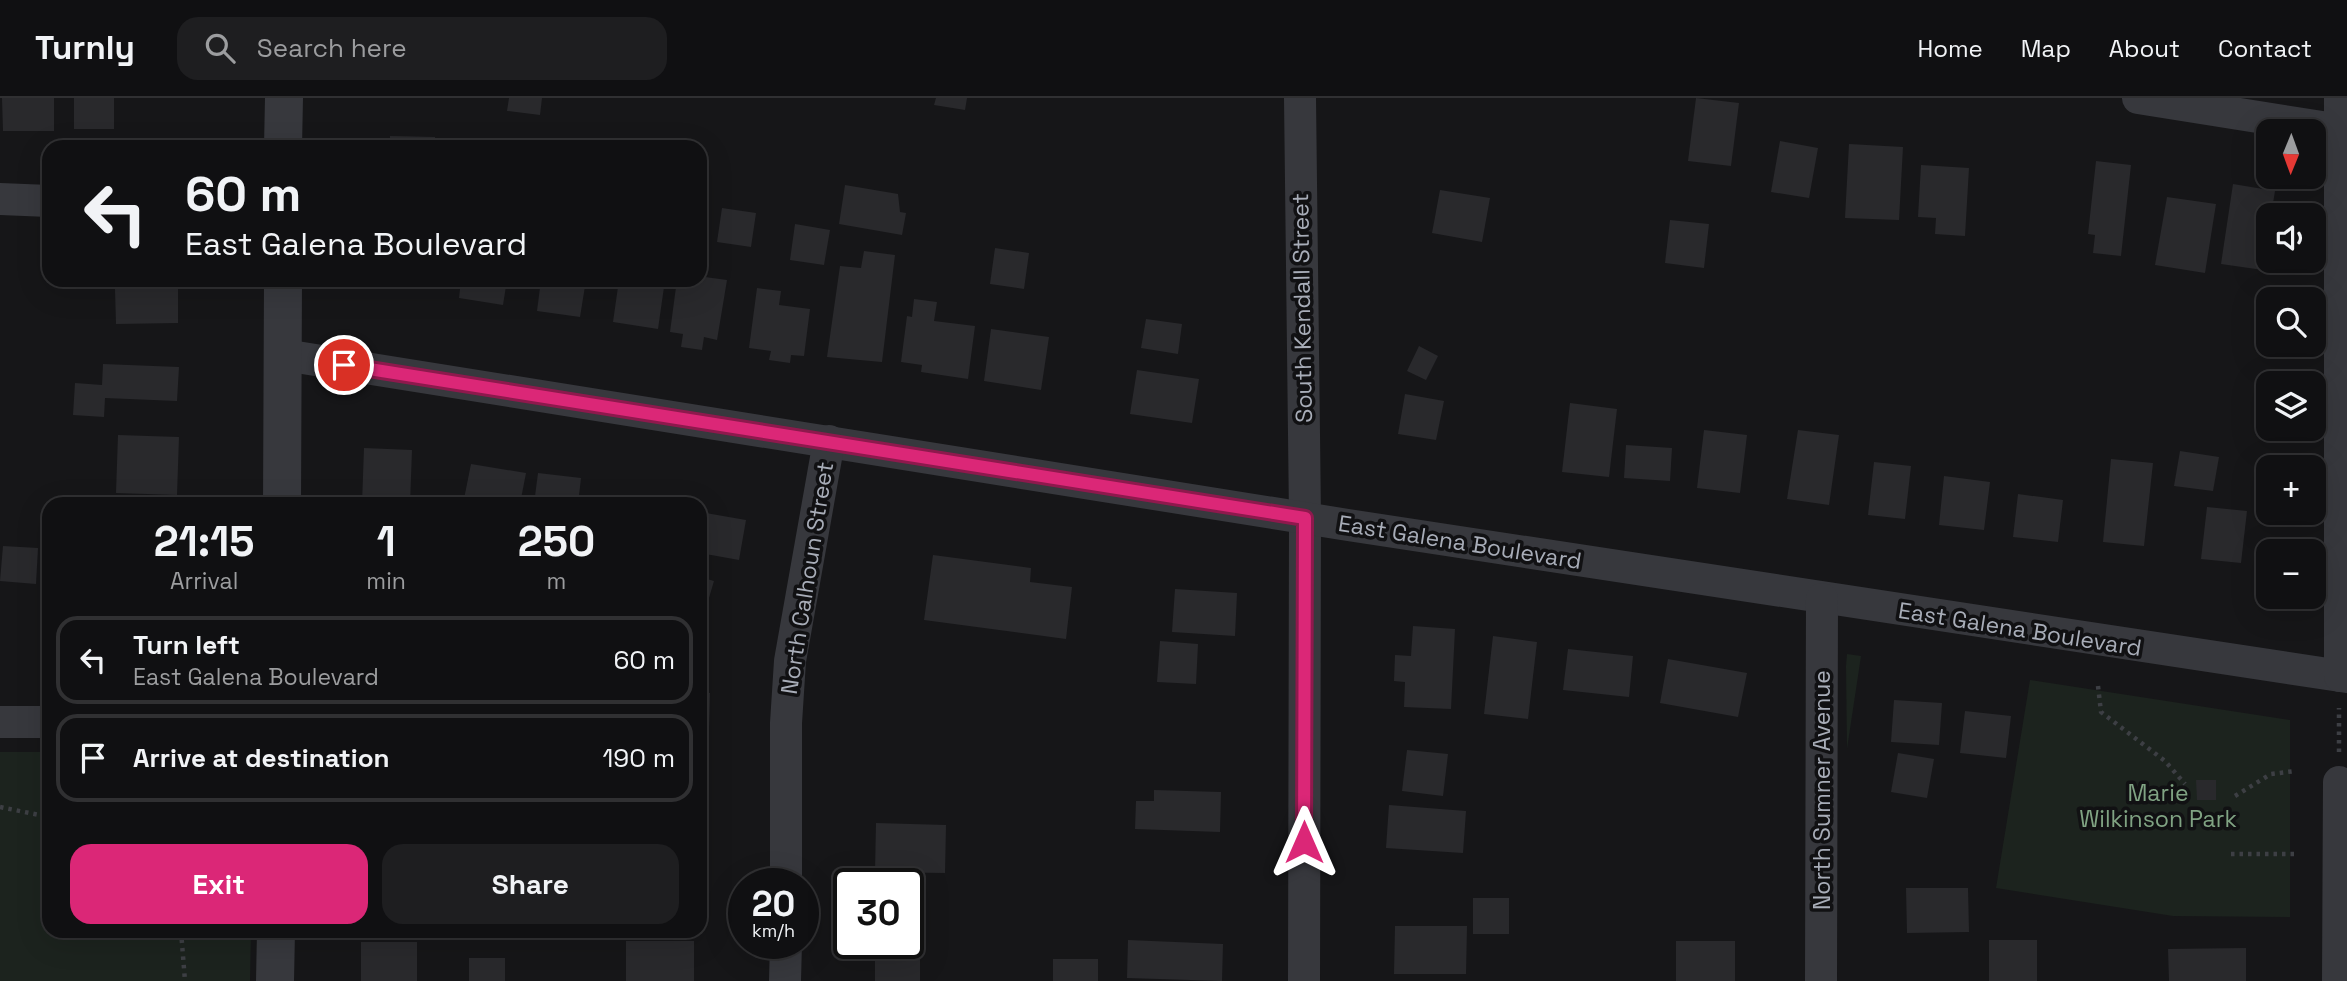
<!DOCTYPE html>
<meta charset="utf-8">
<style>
:root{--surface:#101012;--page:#1e1e20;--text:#f1f3f6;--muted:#9c9d9f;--line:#303032;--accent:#db2777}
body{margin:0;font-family:"Space Grotesk",sans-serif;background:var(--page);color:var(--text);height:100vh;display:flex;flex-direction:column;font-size:26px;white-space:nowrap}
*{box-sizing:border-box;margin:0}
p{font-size:23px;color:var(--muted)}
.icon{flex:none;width:38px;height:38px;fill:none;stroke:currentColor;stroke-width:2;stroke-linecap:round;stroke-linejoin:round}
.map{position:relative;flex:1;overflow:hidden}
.drawer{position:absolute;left:42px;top:399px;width:665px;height:441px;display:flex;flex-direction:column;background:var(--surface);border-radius:21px;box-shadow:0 7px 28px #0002,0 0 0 2px var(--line)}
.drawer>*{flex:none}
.top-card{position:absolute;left:42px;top:42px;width:665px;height:147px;border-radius:21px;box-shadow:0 7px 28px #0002,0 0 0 2px var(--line);background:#101012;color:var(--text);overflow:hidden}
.needle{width:46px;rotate:181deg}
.fabs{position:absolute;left:2256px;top:21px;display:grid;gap:14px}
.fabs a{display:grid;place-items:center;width:70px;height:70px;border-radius:14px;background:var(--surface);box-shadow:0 7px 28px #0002,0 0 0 2px var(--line);font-size:35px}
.speed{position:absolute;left:728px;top:770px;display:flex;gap:14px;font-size:35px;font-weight:700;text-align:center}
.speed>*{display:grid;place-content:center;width:91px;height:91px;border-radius:50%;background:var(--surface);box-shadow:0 7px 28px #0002,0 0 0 2px var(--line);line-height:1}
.speed small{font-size:18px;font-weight:400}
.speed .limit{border:4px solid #111;border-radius:10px;background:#fff;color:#111}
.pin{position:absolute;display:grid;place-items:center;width:60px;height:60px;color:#fff;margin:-30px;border:4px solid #fff;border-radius:50%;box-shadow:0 2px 7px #0007}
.me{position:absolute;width:77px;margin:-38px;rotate:0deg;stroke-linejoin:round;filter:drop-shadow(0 0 5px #0008)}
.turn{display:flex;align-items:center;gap:24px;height:147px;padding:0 28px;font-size:32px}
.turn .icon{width:91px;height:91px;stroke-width:2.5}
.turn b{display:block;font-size:49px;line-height:60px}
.eta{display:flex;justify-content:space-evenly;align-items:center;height:119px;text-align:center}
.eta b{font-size:42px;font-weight:600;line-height:49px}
.primary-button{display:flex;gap:14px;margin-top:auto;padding:14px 28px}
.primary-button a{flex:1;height:80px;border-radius:21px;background:var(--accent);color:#fff;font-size:28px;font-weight:600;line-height:80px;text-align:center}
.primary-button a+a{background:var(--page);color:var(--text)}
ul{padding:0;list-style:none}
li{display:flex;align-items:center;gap:21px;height:88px;margin:0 14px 10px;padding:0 14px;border:4px solid var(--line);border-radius:21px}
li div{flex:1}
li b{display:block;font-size:26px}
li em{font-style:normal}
header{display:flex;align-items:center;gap:42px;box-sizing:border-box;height:98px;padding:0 35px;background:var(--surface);border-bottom:2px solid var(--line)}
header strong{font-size:33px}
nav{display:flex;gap:38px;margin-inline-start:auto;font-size:24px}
.search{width:490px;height:63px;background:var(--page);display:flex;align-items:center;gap:18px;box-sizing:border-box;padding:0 24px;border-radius:21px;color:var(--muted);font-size:26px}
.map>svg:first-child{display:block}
.green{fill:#1c231e}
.building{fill:#29292c}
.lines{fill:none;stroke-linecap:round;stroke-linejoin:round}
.path{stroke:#3d3f44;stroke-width:4.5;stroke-dasharray:3.5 5;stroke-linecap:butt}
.minor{stroke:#37383d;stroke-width:32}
.tertiary{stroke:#37383d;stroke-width:38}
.route-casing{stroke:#8e194d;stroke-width:18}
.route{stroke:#db2777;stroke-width:12}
.labels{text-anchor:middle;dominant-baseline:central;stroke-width:7;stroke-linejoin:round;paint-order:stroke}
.street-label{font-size:23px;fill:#a8adb8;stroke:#111113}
.park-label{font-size:23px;fill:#80a383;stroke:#111113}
</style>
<header>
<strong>Turnly</strong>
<div class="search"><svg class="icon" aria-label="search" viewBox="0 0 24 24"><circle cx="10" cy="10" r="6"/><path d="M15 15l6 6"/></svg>Search here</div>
<nav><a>Home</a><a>Map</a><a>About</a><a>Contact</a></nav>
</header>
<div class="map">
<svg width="2347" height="883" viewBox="0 0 2347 883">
<rect width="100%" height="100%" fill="#161618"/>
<!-- green -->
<g class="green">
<polygon points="1847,556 1861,558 1847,651 1846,568"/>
<polygon points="2030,582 2290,622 2290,819 2173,818 1996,790"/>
<polygon points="0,654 49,654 49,833 251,833 250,883 0,883"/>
</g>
<!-- building -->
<g class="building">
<polygon points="2,0 54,0 54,33 3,33"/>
<rect x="74" y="0" width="40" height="31"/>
<polygon points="509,0 542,0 540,17 507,13"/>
<polygon points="936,0 967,0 965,12 934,7"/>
<polygon points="1696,0 1739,5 1731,68 1688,63"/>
<polygon points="390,38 435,39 435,49 390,49"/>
<polygon points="1780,43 1818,50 1809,100 1771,94"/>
<polygon points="1849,46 1903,49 1899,122 1845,120"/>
<polygon points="2096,63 2131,67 2121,158 2093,155 2095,137 2088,136"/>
<polygon points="1921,67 1969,70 1965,138 1935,136 1936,120 1918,119"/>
<polygon points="2233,86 2275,93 2271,117 2268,117 2263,172 2221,166"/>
<polygon points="845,87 898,96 900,114 906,115 902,137 839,126"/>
<polygon points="1440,92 1490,100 1482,144 1432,135"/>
<polygon points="2167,99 2216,106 2205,175 2155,167"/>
<polygon points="722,110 756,115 751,149 717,144"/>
<polygon points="1670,122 1709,126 1704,170 1665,165"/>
<polygon points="795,126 830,132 824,167 790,162"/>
<polygon points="995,150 1029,155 1024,191 990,186"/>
<polygon points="864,153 895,157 882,264 827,259 840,168 861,170"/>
<polygon points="700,165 707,166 705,179 727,182 717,242 704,239 702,252 681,249 683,236 670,234 676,189 679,189 680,182 700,182"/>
<polygon points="461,182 507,182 503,207 459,200"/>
<polygon points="541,182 586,182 580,219 537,213"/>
<polygon points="619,182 665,182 658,231 613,224"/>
<polygon points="178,190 178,225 116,226 115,191"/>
<polygon points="757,190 781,193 779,207 810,211 804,258 791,257 790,265 769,262 771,253 749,250"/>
<polygon points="914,201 937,204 934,223 975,228 968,281 921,274 922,267 901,264 907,218 912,219"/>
<polygon points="1146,221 1182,226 1178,256 1141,250"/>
<polygon points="991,231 1049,239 1041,292 984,283"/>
<polygon points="1419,248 1438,258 1426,282 1407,273"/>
<polygon points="103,266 179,269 177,303 105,300 104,319 73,317 75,285 102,287"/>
<polygon points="1137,272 1199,281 1192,325 1130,316"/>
<polygon points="1405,296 1444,303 1436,342 1398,336"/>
<polygon points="1570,305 1617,311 1609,379 1562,374"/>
<polygon points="1704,332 1747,337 1740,395 1697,390"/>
<polygon points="1798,332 1839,337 1829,407 1787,401"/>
<polygon points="118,337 179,339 177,397 116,395"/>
<polygon points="1626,347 1672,350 1670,383 1624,380"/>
<polygon points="364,350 412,352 410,406 362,406"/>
<polygon points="2180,353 2219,359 2213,393 2174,388"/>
<polygon points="2111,361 2153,365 2144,448 2103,444"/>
<polygon points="1874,364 1911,368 1905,421 1868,417"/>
<polygon points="471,366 526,375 520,406 463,406"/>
<polygon points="538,375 581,380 578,406 534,406"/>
<polygon points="1944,378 1990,384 1984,432 1939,427"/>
<polygon points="2018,396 2063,402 2058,444 2013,439"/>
<polygon points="2207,409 2247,413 2241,465 2201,461"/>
<polygon points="700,414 746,422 739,462 700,455"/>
<polygon points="3,448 38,450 36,486 0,483"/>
<polygon points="933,457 1031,470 1030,484 1072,489 1066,541 924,522"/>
<polygon points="700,479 714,483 706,510 700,509"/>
<polygon points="1175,491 1237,495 1235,538 1172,534"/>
<polygon points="1413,528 1455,531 1451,611 1404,609 1405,584 1394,583 1395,557 1411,558"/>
<polygon points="1493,538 1537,544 1528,621 1484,616"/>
<polygon points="1160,543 1198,546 1196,586 1157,584"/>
<polygon points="1568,551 1633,558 1629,599 1563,592"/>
<polygon points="1668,561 1747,575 1738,619 1660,605"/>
<polygon points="700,594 710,595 709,631 700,631"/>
<polygon points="1894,602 1942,605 1939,647 1891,644"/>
<polygon points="1965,613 2011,618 2006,660 1960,655"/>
<polygon points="1407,652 1448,656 1443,698 1402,693"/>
<polygon points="1898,655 1934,661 1927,700 1891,694"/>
<polygon points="2196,682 2216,682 2216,702 2197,702"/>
<polygon points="1154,692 1221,694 1220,734 1135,731 1136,703 1154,703"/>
<polygon points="1389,707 1466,713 1463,755 1386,750"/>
<polygon points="876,725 946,727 945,775 875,774"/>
<polygon points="908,790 920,790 920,883 875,883 875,845 908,845"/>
<polygon points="1906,790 1968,790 1969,834 1907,835"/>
<rect x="1473" y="800" width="36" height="36"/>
<polygon points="1395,828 1467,828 1466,876 1394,876"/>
<polygon points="1128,842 1223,846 1222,883 1127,880"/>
<rect x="1989" y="842" width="48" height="41"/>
<rect x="626" y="843" width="68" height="40"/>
<rect x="1676" y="843" width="59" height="40"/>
<rect x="361" y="844" width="56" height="39"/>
<polygon points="2246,850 2246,883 2169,883 2168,851"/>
<rect x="469" y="860" width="36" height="23"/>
<rect x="1053" y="861" width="45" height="22"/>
</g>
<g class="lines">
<!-- path -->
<g class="path">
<polyline points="2098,588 2101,614 2165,663 2185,686"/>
<polyline points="2339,654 2339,610"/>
<polyline points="2235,698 2271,676 2295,673"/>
<polyline points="0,709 49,719"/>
<polyline points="2231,756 2295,756"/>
<polyline points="181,833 185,883"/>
</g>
<!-- minor -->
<g class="minor">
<polyline points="1300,0 1305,420 1304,883"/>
<polyline points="2138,0 2347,33"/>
<polyline points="0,101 49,103"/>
<polyline points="284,257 1348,427 2347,579"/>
<polyline points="2340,578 2340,0"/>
<polyline points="0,624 49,624"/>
<polyline points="786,786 786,625 790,563 829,343"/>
<polyline points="785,883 786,845"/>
<polyline points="1821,883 1822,501"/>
<polyline points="2338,883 2339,684"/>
</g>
<!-- tertiary -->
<g class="tertiary">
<polyline points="283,49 284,0"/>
<polyline points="282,406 283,182"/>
<polyline points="275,883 276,833"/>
</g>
</g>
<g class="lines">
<!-- route casing -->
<g class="route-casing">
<polyline id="route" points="344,267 1305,420 1304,744"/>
</g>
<!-- route -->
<use href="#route" class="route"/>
</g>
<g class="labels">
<!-- street labels -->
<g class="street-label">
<text transform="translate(1302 210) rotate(-91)">South Kendall Street</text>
<text transform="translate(1460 444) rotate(9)">East Galena Boulevard</text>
<text transform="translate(807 480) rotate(-81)">North Calhoun Street</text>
<text transform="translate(2020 531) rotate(9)">East Galena Boulevard</text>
<text transform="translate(1822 692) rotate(-90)">North Sumner Avenue</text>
</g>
<!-- park labels -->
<g class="park-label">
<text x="2158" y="695">Marie<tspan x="2158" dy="26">Wilkinson Park</tspan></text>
</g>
</g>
</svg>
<div class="fabs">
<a><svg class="needle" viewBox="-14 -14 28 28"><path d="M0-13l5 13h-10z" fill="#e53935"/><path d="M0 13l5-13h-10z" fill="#9c9d9f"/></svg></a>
<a><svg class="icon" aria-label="sound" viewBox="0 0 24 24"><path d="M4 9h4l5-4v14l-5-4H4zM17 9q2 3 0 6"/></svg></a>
<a><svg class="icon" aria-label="search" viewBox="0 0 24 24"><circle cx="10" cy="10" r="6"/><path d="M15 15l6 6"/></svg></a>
<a><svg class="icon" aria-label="layers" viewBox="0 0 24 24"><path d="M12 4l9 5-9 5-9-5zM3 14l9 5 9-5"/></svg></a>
<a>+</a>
<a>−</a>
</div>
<div class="speed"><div>20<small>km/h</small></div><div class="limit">30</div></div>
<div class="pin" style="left:344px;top:267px;background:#d93025"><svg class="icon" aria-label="arrive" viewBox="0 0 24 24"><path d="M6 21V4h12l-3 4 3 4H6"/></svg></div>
<svg class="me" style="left:1304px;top:744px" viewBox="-20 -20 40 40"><path d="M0-17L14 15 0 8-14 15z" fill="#db2777" stroke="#fff" stroke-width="4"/></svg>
<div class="top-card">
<div class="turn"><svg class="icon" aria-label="left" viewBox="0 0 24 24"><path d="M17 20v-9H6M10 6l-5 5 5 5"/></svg><div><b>60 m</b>East Galena Boulevard</div></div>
</div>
<section class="drawer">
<div class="eta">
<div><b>21:15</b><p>Arrival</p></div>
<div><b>1</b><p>min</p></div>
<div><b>250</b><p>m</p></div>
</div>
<ul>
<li><svg class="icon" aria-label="left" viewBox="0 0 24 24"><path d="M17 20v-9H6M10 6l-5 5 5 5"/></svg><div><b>Turn left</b><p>East Galena Boulevard</p></div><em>60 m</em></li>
<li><svg class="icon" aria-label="arrive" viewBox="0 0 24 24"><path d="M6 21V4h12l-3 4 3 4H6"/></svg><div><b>Arrive at destination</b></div><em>190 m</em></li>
</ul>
<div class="primary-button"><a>Exit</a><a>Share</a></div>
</section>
</div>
